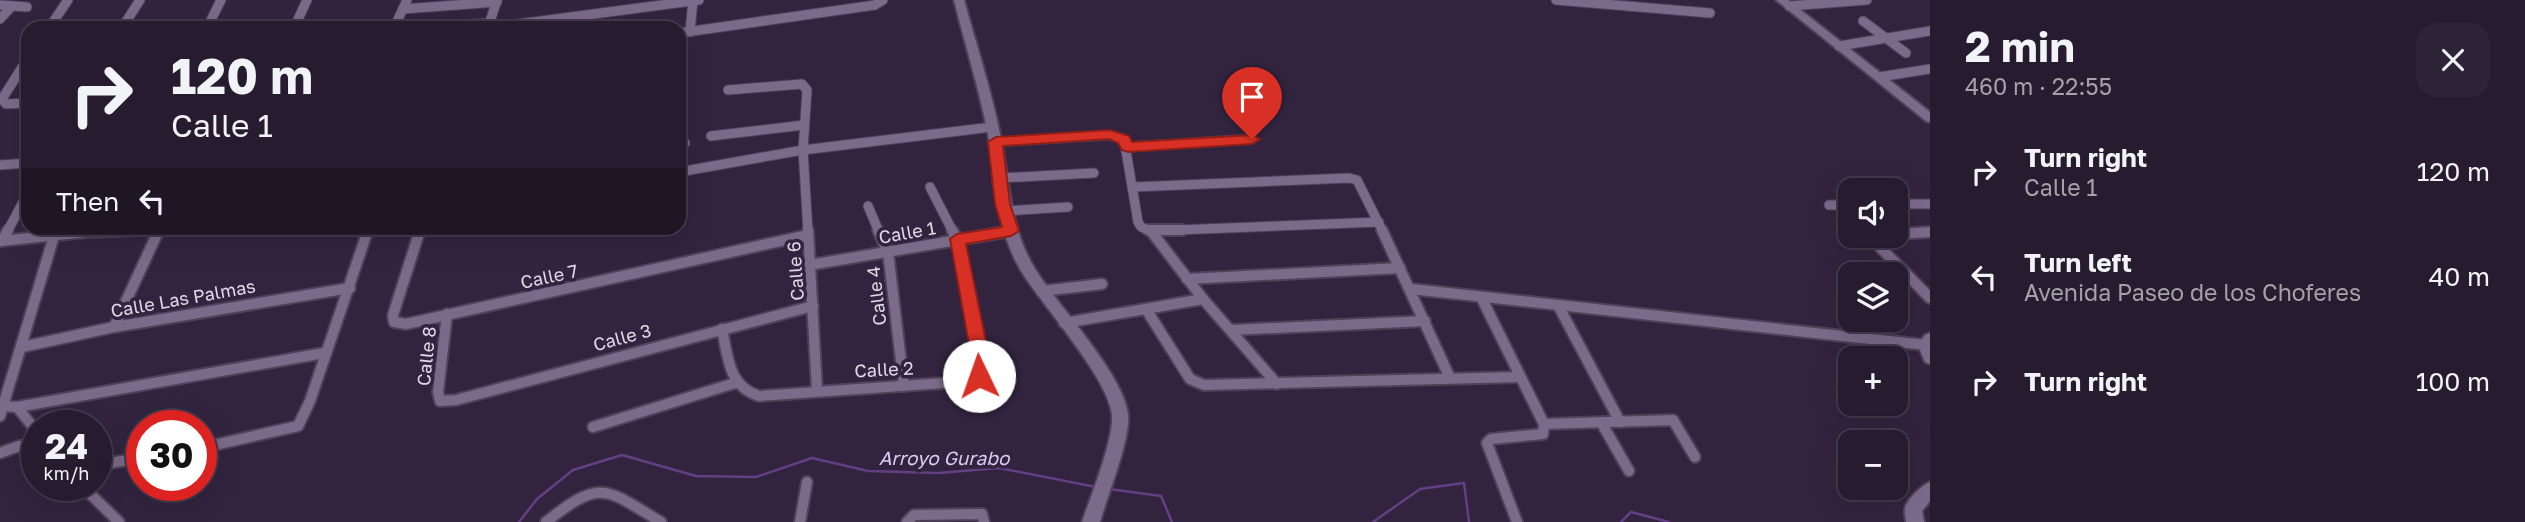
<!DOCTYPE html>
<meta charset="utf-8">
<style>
:root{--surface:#261b2f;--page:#2e2437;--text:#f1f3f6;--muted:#a4a1aa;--line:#42394b}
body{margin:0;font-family:"Golos Text",sans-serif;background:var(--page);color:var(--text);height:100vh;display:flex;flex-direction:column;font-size:26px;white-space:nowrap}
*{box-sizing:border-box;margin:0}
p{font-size:23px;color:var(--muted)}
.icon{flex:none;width:38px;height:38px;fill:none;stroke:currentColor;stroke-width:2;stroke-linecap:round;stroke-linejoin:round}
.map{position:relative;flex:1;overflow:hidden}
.drawer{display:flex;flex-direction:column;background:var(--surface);width:595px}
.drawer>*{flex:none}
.banner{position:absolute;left:21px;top:21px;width:665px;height:214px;border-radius:21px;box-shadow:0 7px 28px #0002,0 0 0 2px var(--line);background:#261b2f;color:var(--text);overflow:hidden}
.tools{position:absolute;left:1838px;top:178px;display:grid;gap:14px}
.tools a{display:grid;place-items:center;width:70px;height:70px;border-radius:14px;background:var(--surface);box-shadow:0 7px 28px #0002,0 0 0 2px var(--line);font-size:35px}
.speed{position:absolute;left:21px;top:410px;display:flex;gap:14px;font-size:35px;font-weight:700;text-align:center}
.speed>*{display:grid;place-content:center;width:91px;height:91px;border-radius:50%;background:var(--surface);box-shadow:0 7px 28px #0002,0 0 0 2px var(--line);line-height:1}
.speed small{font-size:18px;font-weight:400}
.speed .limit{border:10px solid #d22;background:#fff;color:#111}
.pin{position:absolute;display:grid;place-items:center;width:60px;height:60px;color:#fff;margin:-72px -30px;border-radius:50% 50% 50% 0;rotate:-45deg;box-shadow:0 0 7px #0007}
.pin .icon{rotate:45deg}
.me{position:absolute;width:77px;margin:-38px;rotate:357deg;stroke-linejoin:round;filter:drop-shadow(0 0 5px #0008)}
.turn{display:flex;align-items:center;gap:24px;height:147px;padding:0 35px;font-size:32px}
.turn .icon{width:91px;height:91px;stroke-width:2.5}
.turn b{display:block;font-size:49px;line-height:60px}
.then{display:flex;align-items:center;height:66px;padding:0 35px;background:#0003;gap:14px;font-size:26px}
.round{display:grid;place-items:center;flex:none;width:74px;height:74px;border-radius:21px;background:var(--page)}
.summary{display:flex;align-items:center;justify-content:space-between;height:119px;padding:0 35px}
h1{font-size:42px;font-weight:700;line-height:52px}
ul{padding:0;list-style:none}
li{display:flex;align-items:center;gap:21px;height:105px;padding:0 35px}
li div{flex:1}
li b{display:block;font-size:26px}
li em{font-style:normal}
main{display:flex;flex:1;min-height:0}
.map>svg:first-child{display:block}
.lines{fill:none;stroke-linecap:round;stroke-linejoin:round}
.stream{stroke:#643f84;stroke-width:2.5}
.street-far1-casing{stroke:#4e4158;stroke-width:11}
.street-casing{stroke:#4e4158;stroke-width:14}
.secondary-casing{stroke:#4e4158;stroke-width:4}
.street-far1{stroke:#7b6b8b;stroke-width:9}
.street{stroke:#7b6b8b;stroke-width:10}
.secondary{fill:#7b6b8b;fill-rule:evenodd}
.route{fill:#d93025;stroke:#8d1f18;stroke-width:2}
.labels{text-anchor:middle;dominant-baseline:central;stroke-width:7;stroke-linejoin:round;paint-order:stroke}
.street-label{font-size:18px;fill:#e1d8ea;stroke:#32243f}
.water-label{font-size:19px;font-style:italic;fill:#dcc9f1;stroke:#32243f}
</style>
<main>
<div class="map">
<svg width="1930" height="522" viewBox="0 0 1930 522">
<rect width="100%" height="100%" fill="#32243f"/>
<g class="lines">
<!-- stream -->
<g class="stream">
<polyline points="1109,489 1161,496 1172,522"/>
<polyline points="519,522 537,499 573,470 622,455 696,476 756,477 812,458 868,471 938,473 999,468 1096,487"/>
<polyline points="1373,522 1420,489 1464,483 1469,522"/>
<polyline points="1621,522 1631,512 1669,522"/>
</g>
<!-- street-far1 casing -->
<g class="street-far1-casing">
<g id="street-far1">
<polyline points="1556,0 1710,13"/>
<polyline points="0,5 27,7"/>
<polyline points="1789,6 1867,0"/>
<polyline points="403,9 497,2"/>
<polyline points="0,19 12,6"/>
<polyline points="1863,21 1906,53"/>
<polyline points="294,27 325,28"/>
<polyline points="49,28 68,0"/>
<polyline points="122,28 140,0"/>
<polyline points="207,28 221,0"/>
<polyline points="294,28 307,0"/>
<polyline points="394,28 407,0"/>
<polyline points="414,28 490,23"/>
<polyline points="488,28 699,0"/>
<polyline points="488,28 497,0"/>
<polyline points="690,32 693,0"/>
<polyline points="679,33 875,5 883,0"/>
<polyline points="1839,46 1930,31"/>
<polyline points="28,58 2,99 6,104 28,103"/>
<polyline points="1879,77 1930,69"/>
<polyline points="728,90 802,84 807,90 803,150 808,232"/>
<polyline points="711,136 804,125"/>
<polyline points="996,142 1110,135 1124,139 1138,222 1141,227 1151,231 1379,222"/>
<polyline points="679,143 685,143"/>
<polyline points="1127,147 1252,139"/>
<polyline points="0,165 28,163"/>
<polyline points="679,172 803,150 992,127"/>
<polyline points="1000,178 1094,173"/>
<polyline points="930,187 953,232"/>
<polyline points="1133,187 1349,178 1357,180 1383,232"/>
<polyline points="1895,204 1930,204"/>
<polyline points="1829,205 1850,205"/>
<polyline points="868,206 879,232"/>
<polyline points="1005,211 1068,207"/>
<polyline points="7,232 28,193"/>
<polyline points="98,232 336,228"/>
<polyline points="158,232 159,229"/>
<polyline points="368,232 369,228"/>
<polyline points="420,232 421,228"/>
<polyline points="1008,232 1011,231"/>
</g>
</g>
<!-- street casing -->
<g class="street-casing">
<g id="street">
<polyline points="420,230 393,315 394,322 406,324 808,235"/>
<polyline points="808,230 817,390"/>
<polyline points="878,230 888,252 904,386"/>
<polyline points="1148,230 1182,230"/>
<polyline points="1382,230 1450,378"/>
<polyline points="1151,231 1203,299 1277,384"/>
<polyline points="1895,234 1930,232"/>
<polyline points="1869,236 1930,298"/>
<polyline points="0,241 86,232 140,230"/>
<polyline points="2,241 8,230"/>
<polyline points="809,265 1011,231"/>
<polyline points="1187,279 1400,268"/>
<polyline points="1411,289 1926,345"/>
<polyline points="1041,291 1102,284"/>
<polyline points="1481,297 1544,424 1543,434 1491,439 1487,443 1517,522"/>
<polyline points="1559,307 1620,422"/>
<polyline points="1146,309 1190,379 1204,385 1519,377"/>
<polyline points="447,314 438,392 440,401 456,400 813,306"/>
<polyline points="1064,323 1203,299"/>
<polyline points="114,327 159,230"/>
<path d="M722,329C728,357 728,386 759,396L972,381L979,376L982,366L957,239L952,230"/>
<polyline points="1231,330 1425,321"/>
<polyline points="22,347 114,327 350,288"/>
<polyline points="0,406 17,407 324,353"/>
<polyline points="17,407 37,432"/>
<polyline points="0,416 54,236"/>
<polyline points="1601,422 1629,471"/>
<polyline points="1544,424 1673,420 1695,457"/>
<polyline points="593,427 735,383"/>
<polyline points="201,448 298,426 310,401 368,230"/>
<polyline points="0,453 19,446 37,446"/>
<polyline points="96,465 142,458"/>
<polyline points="81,485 119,522"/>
<path d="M546,522C602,478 604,488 661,522"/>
<polyline points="800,522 807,482"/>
<polyline points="907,522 914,515 982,514 984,522"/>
</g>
</g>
<!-- secondary casing -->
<g class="secondary-casing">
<g id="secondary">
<path d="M954,0H964C976,44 991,89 1000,134C1010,182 1009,229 1037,272C1060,308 1123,374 1128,414C1131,438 1107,497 1100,522H1082C1091,496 1114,439 1112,415C1109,380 1046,309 1025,277C995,232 997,184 988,134C979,89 965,44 954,0Z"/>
<polygon points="1776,0 1788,0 1930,112 1930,122 1926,121"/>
<polygon points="1930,333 1930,364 1925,362 1918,345 1925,335"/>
<path d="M1930,482V501L1922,511L1924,522H1906C1906,518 1904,514 1905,509C1906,500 1922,485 1930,482Z"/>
</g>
</g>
<!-- street-far1 -->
<use href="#street-far1" class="street-far1"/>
<!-- street -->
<use href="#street" class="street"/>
<!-- secondary -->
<use href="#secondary" class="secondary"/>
</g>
<!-- route -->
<polygon class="route" points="1110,130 1129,136 1132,142 1252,135 1260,139 1252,144 1128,152 1122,150 1118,143 1109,139 1003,146 1010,204 1019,231 1011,236 966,244 991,366 986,381 973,381 971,376 973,366 950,239 957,234 1002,227 995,204 988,142 996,137"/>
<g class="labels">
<!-- street labels -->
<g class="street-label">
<text transform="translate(907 232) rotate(-10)">Calle 1</text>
<text transform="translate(795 271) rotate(-94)">Calle 6</text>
<text transform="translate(549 276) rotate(-12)">Calle 7</text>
<text transform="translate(876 296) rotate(-97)">Calle 4</text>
<text transform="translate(183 298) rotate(-10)">Calle Las Palmas</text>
<text transform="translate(622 337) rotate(-15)">Calle 3</text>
<text transform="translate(426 356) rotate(-84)">Calle 8</text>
<text transform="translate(884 369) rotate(-3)">Calle 2</text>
</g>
<!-- water labels -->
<g class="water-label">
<text x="944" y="457">Arroyo Gurabo</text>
</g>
</g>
</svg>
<div class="tools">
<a><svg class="icon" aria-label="sound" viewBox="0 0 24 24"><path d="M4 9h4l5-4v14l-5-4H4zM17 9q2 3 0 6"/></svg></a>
<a><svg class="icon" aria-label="layers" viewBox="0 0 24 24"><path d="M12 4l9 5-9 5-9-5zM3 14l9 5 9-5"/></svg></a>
<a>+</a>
<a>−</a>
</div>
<div class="speed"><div>24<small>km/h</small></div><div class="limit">30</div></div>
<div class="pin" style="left:1252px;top:139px;background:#d93025"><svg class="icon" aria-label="arrive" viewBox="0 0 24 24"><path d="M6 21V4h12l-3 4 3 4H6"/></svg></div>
<svg class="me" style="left:979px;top:376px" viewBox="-20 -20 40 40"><circle r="19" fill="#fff"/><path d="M0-13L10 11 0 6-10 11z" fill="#d93025"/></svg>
<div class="banner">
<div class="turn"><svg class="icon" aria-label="right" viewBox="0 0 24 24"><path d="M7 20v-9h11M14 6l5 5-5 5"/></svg><div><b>120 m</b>Calle 1</div></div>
<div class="then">Then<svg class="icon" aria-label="left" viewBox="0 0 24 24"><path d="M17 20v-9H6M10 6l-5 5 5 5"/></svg></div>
</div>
</div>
<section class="drawer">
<div class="summary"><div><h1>2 min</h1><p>460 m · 22:55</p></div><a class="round"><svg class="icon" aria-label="close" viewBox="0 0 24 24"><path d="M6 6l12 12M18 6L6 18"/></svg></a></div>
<ul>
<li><svg class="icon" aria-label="right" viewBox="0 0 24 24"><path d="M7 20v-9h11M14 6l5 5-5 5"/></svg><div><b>Turn right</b><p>Calle 1</p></div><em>120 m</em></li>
<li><svg class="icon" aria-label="left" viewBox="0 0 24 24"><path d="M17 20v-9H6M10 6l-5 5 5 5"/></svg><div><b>Turn left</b><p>Avenida Paseo de los Choferes</p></div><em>40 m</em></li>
<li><svg class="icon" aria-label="right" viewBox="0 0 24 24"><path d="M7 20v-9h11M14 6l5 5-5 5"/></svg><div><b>Turn right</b></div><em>100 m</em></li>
</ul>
</section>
</main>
